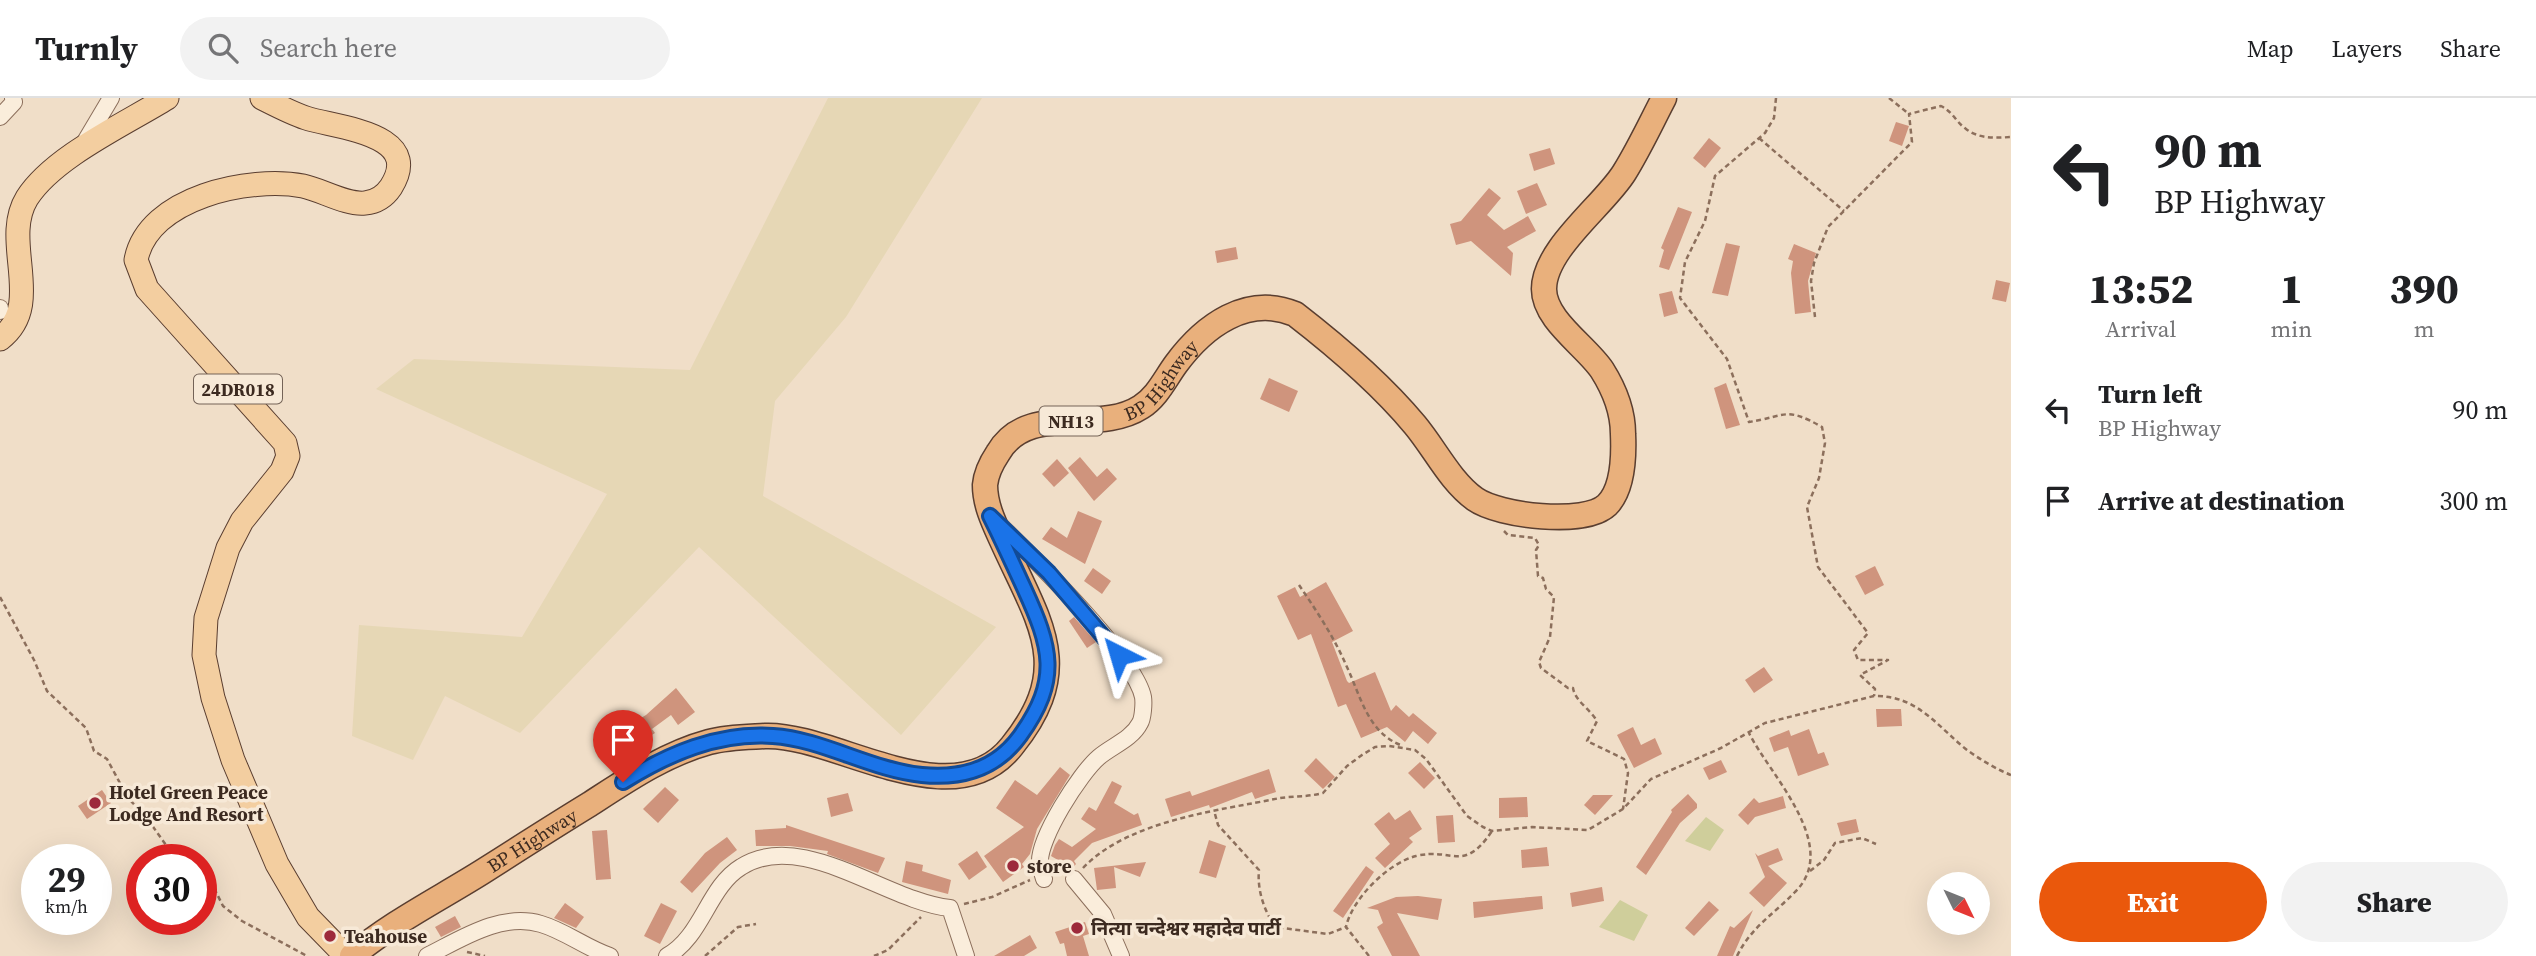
<!DOCTYPE html>
<meta charset="utf-8">
<style>
:root{--surface:#fff;--page:#f2f2f2;--text:#202124;--muted:#757577;--line:#e0e0e0;--accent:#ea580c}
body{margin:0;font-family:"Source Serif 4","Noto Sans Devanagari",serif;background:var(--page);color:var(--text);height:100vh;display:flex;flex-direction:column;font-size:26px;white-space:nowrap}
*{box-sizing:border-box;margin:0}
p{font-size:23px;color:var(--muted)}
.icon{flex:none;width:38px;height:38px;fill:none;stroke:currentColor;stroke-width:2;stroke-linecap:round;stroke-linejoin:round}
.map{position:relative;flex:1;overflow:hidden}
.side{display:flex;flex-direction:column;background:var(--surface);width:525px}
.side>*{flex:none}
.banner{background:#fff;color:var(--text);overflow:hidden}
.needle{width:46px;rotate:133deg}
.fabs{position:absolute;left:1927px;top:774px;display:grid;gap:14px}
.fabs a{display:grid;place-items:center;width:63px;height:63px;border-radius:50%;background:var(--surface);box-shadow:0 7px 28px #0002;font-size:35px}
.speed{position:absolute;left:21px;top:746px;display:flex;gap:14px;font-size:35px;font-weight:700;text-align:center}
.speed>*{display:grid;place-content:center;width:91px;height:91px;border-radius:50%;background:var(--surface);box-shadow:0 7px 28px #0002;line-height:1}
.speed small{font-size:18px;font-weight:400}
.speed .limit{border:10px solid #d22;background:#fff;color:#111}
.pin{position:absolute;display:grid;place-items:center;width:60px;height:60px;color:#fff;margin:-72px -30px;border-radius:50% 50% 50% 0;rotate:-45deg;box-shadow:0 0 7px #0007}
.pin .icon{rotate:45deg}
.me{position:absolute;width:77px;margin:-38px;rotate:320deg;stroke-linejoin:round;filter:drop-shadow(0 0 5px #0008)}
.turn{display:flex;align-items:center;gap:24px;height:147px;padding:0 28px;font-size:32px}
.turn .icon{width:91px;height:91px;stroke-width:2.5}
.turn b{display:block;font-size:49px;line-height:60px}
.eta{display:flex;justify-content:space-evenly;align-items:center;height:119px;text-align:center}
.eta b{font-size:42px;font-weight:800;line-height:49px}
.cta{display:flex;gap:14px;margin-top:auto;padding:14px 28px}
.cta a{flex:1;height:80px;border-radius:42px;background:var(--accent);color:#fff;font-size:28px;font-weight:800;line-height:80px;text-align:center}
.cta a+a{background:var(--page);color:var(--text)}
ul{padding:0;list-style:none}
li{display:flex;align-items:center;gap:21px;height:91px;padding:0 28px}
li div{flex:1}
li b{display:block;font-size:26px}
li em{font-style:normal}
header{display:flex;align-items:center;gap:42px;box-sizing:border-box;height:98px;padding:0 35px;background:var(--surface);border-bottom:2px solid var(--line)}
header strong{font-size:33px}
nav{display:flex;gap:38px;margin-inline-start:auto;font-size:24px}
.search{width:490px;height:63px;background:var(--page);display:flex;align-items:center;gap:18px;box-sizing:border-box;padding:0 24px;border-radius:38px;color:var(--muted);font-size:26px}
main{display:flex;flex:1;min-height:0}
.map>svg:first-child{display:block}
.farmland{fill:#e6d7b5}
.green{fill:#cfce9b}
.building{fill:#cf947d}
.lines{fill:none;stroke-linecap:round;stroke-linejoin:round}
.minor-casing{stroke:#8c6f5c;stroke-width:18}
.primary-casing{stroke:#5a3e30;stroke-width:25}
.trunk-casing{stroke:#5a3e30;stroke-width:27}
.path{stroke:#8c6f5c;stroke-width:2.5;stroke-dasharray:5 3.5;stroke-linecap:butt}
.minor{stroke:#faeddb;stroke-width:16}
.primary{stroke:#f3cea0;stroke-width:23}
.trunk{stroke:#e9b07c;stroke-width:24}
.route-casing{stroke:#114b97;stroke-width:18}
.route{stroke:#1a73e8;stroke-width:12}
.poi-dot{fill:#9d2a3b;stroke:#f7e9d7;stroke-width:2.5}
.labels{text-anchor:middle;dominant-baseline:central;stroke-width:7;stroke-linejoin:round;paint-order:stroke}
.shield{fill:#f7e9d7;stroke:#746357;stroke-width:2}
.shield-label{font-size:18px;font-weight:bold;fill:#3c2a20}
.street-label{font-size:19px;fill:#3c2a20;stroke:#f7e9d7}
.poi-label{font-size:19px;font-weight:bold;fill:#3c2a20;stroke:#f7e9d7;text-anchor:start}
</style>
<header>
<strong>Turnly</strong>
<div class="search"><svg class="icon" aria-label="search" viewBox="0 0 24 24"><circle cx="10" cy="10" r="6"/><path d="M15 15l6 6"/></svg>Search here</div>
<nav><a>Map</a><a>Layers</a><a>Share</a></nav>
</header>
<main>
<div class="map">
<svg width="2011" height="858" viewBox="0 0 2011 858">
<rect width="100%" height="100%" fill="#f0dec8"/>
<!-- farmland -->
<polygon class="farmland" points="828,0 982,0 846,219 775,303 763,398 996,529 901,637 699,449 520,635 445,598 413,662 352,638 359,527 522,539 607,396 376,291 414,261 690,272"/>
<!-- green -->
<g class="green">
<polygon points="1706,719 1724,732 1710,753 1685,743"/>
<polygon points="1620,802 1648,817 1634,843 1599,829"/>
</g>
<!-- building -->
<g class="building">
<polygon points="1896,24 1909,28 1902,48 1889,43"/>
<polygon points="1709,40 1721,50 1705,70 1693,60"/>
<polygon points="1550,50 1555,66 1534,73 1529,56"/>
<polygon points="1537,85 1547,107 1526,116 1517,93"/>
<polygon points="1489,90 1501,100 1487,117 1504,132 1528,118 1536,133 1507,149 1513,155 1511,178 1471,143 1456,147 1450,126 1461,123"/>
<polygon points="1678,109 1692,114 1669,172 1659,169 1664,152 1661,150"/>
<polygon points="1726,145 1740,148 1728,198 1712,195"/>
<polygon points="1794,146 1816,155 1808,183 1811,214 1795,216 1791,175 1793,163 1788,161"/>
<polygon points="1236,149 1238,161 1217,165 1215,153"/>
<polygon points="1996,182 2010,185 2006,204 1992,201"/>
<polygon points="1672,193 1678,215 1664,219 1659,196"/>
<polygon points="1269,280 1298,293 1289,314 1260,301"/>
<polygon points="1726,285 1740,327 1726,331 1714,290"/>
<polygon points="1080,359 1097,379 1107,370 1117,381 1094,403 1068,370"/>
<polygon points="1057,361 1069,375 1054,389 1042,376"/>
<polygon points="1078,413 1102,423 1085,466 1042,441 1051,429 1067,440"/>
<polygon points="1875,468 1884,487 1865,497 1855,478"/>
<polygon points="1093,470 1111,483 1102,496 1084,483"/>
<polygon points="1326,484 1353,533 1332,544 1347,583 1349,585 1375,574 1391,613 1396,607 1409,619 1413,615 1437,635 1428,646 1413,633 1405,644 1387,629 1361,640 1346,606 1338,609 1311,536 1298,542 1277,498 1295,489 1300,499"/>
<polygon points="1074,519 1096,544 1087,550 1069,523"/>
<polygon points="1764,569 1773,582 1754,595 1745,582"/>
<polygon points="676,590 695,614 678,627 671,617 652,631 655,635 624,654 616,641 627,635 622,631 646,617"/>
<polygon points="1876,611 1901,611 1902,628 1877,629"/>
<polygon points="1633,629 1641,647 1655,640 1662,656 1634,670 1617,637"/>
<polygon points="1809,631 1818,656 1824,654 1829,667 1798,678 1788,649 1774,654 1769,640 1789,632 1791,638"/>
<polygon points="1316,660 1335,679 1323,691 1304,673"/>
<polygon points="1721,662 1727,674 1709,682 1703,670"/>
<polygon points="1420,664 1435,680 1424,691 1408,675"/>
<polygon points="1060,669 1070,677 1037,731 1030,756 1022,766 1024,769 1003,784 984,758 1024,729 996,710 1015,682 1037,697"/>
<polygon points="1269,671 1276,694 1255,701 1252,694 1210,710 1209,707 1171,719 1165,701 1190,693 1192,698"/>
<polygon points="1112,683 1122,688 1114,705 1134,717 1138,715 1142,727 1092,745 1074,763 1076,766 1072,771 1068,768 1056,776 1063,765 1051,758 1055,747 1059,741 1072,749 1096,731 1081,721 1089,709 1096,713"/>
<polygon points="665,689 679,702 658,725 643,711"/>
<polygon points="102,692 111,705 87,721 78,708"/>
<polygon points="848,695 853,713 831,719 827,700"/>
<polygon points="1688,696 1697,706 1697,710 1680,725 1646,777 1636,769 1672,714 1671,712"/>
<polygon points="1593,697 1613,697 1595,717 1584,707"/>
<polygon points="1783,698 1786,710 1755,719 1748,727 1738,717 1754,700 1759,705"/>
<polygon points="1527,699 1528,719 1499,720 1499,700"/>
<polygon points="1410,712 1422,731 1409,740 1413,744 1385,770 1375,760 1390,746 1374,726 1389,714 1395,722"/>
<polygon points="1453,717 1455,744 1438,745 1436,718"/>
<polygon points="1856,721 1859,734 1841,738 1837,725"/>
<polygon points="786,727 885,760 878,775 827,756 828,753 790,748 756,748 755,732 786,730"/>
<polygon points="607,732 611,781 596,782 592,733"/>
<polygon points="727,739 737,752 720,765 692,795 680,784 705,755"/>
<polygon points="1209,742 1226,748 1216,780 1199,775"/>
<polygon points="1547,749 1549,768 1522,770 1521,752"/>
<polygon points="1778,750 1783,762 1768,768 1787,785 1764,809 1749,795 1765,779 1755,755 1758,758"/>
<polygon points="977,753 987,769 969,782 958,766"/>
<polygon points="906,763 923,767 922,773 951,782 948,796 902,784"/>
<polygon points="1146,764 1140,779 1114,769 1116,790 1097,792 1094,770"/>
<polygon points="1366,768 1374,774 1343,820 1333,813"/>
<polygon points="1602,789 1604,803 1572,809 1570,795"/>
<polygon points="1418,798 1442,801 1438,822 1397,815 1420,858 1392,858 1377,829 1383,825 1378,812 1367,810 1396,799"/>
<polygon points="1542,798 1543,811 1474,820 1473,804"/>
<polygon points="1709,803 1719,812 1694,838 1685,830"/>
<polygon points="565,805 584,819 576,830 554,820"/>
<polygon points="661,805 677,813 660,846 644,838"/>
<polygon points="1753,812 1733,858 1717,858 1730,828 1734,830"/>
<polygon points="455,818 461,829 441,839 435,829"/>
<polygon points="1085,824 1089,836 1083,838 1089,858 1067,858 1064,845 1060,846 1055,834"/>
<polygon points="1030,837 1037,850 1024,858 994,858"/>
</g>
<g class="lines">
<!-- minor casing -->
<g class="minor-casing">
<g id="minor">
<polyline points="0,19 14,4 13,0"/>
<polyline points="83,47 111,0"/>
<polyline points="0,210 0,213"/>
<path d="M1000,427C1032,459 1135,559 1143,599C1144,605 1143,620 1140,625C1132,641 1112,648 1099,659C1080,675 1038,741 1040,765C1040,770 1043,776 1044,781"/>
<polyline points="1074,781 1103,816 1121,858"/>
<path d="M427,858C461,841 501,814 541,826C565,833 586,850 610,858"/>
<path d="M667,858C702,839 708,789 741,769C802,730 887,804 950,810L966,858"/>
</g>
</g>
<!-- primary casing -->
<g class="primary-casing">
<g id="primary">
<path d="M262,0C276,7 291,15 306,20C336,30 425,35 391,89C385,98 376,104 365,105C346,107 322,92 303,88C250,78 148,99 136,162L147,191L285,345L288,358L282,373L242,423L228,450L206,520L204,557L213,600L233,662L277,766L308,819L346,858"/>
<path d="M0,241C46,206 0,144 27,100C53,59 125,26 167,0"/>
</g>
</g>
<!-- trunk casing -->
<g class="trunk-casing">
<g id="trunk">
<path id="s1" d="M352,858C391,825 439,801 482,774C518,751 554,728 590,706C627,682 665,656 709,644C727,639 746,639 765,638C834,635 953,723 1012,648C1075,570 1040,526 1004,447C996,429 985,409 985,387C986,376 992,364 998,355C1027,304 1098,337 1141,309C1157,299 1165,281 1176,266C1204,228 1247,196 1295,216C1339,250 1380,285 1415,327C1435,351 1450,383 1475,401C1499,418 1585,428 1607,407C1623,391 1624,358 1623,336C1623,314 1614,291 1602,272C1586,248 1544,222 1544,191C1544,151 1604,107 1624,75C1639,51 1651,25 1664,0"/>
</g>
</g>
<!-- path -->
<g class="path">
<path d="M1776,0L1774,20L1765,35L1715,78L1705,123L1685,164L1680,200L1727,261L1749,324C1787,318 1785,308 1822,329L1825,345L1819,380L1807,409L1818,469L1868,535L1854,552L1858,562H1888L1860,577L1875,591L1874,598"/>
<polyline points="1889,0 1909,16"/>
<polyline points="1759,40 1844,113"/>
<path d="M1815,219L1811,183L1814,165L1828,129L1912,44L1909,16L1941,8C1953,14 1956,24 1966,31C1979,41 1996,40 2011,39"/>
<path d="M1504,433L1508,437L1535,440L1539,447L1536,452L1538,478L1543,480L1546,491L1554,499L1550,539L1539,564L1541,570L1568,590H1573C1575,603 1590,611 1597,623L1587,643L1624,661L1628,675L1623,711"/>
<path d="M1299,487C1316,512 1334,539 1346,567C1361,598 1367,635 1403,648"/>
<polyline points="0,499 34,562 47,593 86,630 94,653 107,661 128,700 146,719 176,761"/>
<path d="M1215,716L1218,727L1259,772C1257,792 1264,812 1275,829L1328,836L1346,829"/>
<path d="M1083,770C1129,722 1217,713 1280,700C1294,698 1308,699 1323,695L1347,668L1362,657L1375,649L1389,648L1415,652L1426,661L1467,718L1483,729L1492,733L1532,729L1588,732L1623,711L1651,681L1721,650L1765,625L1874,598C1917,597 1937,628 1967,652C1981,662 1996,671 2011,677"/>
<polyline points="1810,773 1824,762 1835,745 1862,740 1876,746"/>
<polyline points="201,780 214,790 223,808 242,823 307,858"/>
<polyline points="964,806 992,799 1030,782"/>
<polyline points="467,854 485,858"/>
<polyline points="705,858 738,829 756,826"/>
<polyline points="874,858 888,852 921,819"/>
<path d="M1369,858L1346,829C1352,801 1388,765 1416,758C1453,749 1463,776 1492,733"/>
<path d="M1737,858C1752,828 1773,817 1795,794C1842,748 1769,676 1749,635"/>
</g>
<!-- minor -->
<use href="#minor" class="minor"/>
<!-- primary -->
<use href="#primary" class="primary"/>
<!-- trunk -->
<use href="#trunk" class="trunk"/>
</g>
<g class="lines">
<!-- route casing -->
<g class="route-casing">
<path id="route" d="M623,684C668,656 718,634 773,638C822,641 871,672 922,677C961,681 996,671 1020,638C1061,581 1051,549 1024,490C1013,466 1002,442 990,418L1049,475L1119,557"/>
</g>
<!-- route -->
<use href="#route" class="route"/>
</g>
<!-- markers -->
<g class="poi-dot">
<circle cx="95" cy="705" r="7"/>
<circle cx="1013" cy="768" r="7"/>
<circle cx="1077" cy="830" r="7"/>
<circle cx="330" cy="838" r="7"/>
</g>
<g class="labels">
<!-- shield labels -->
<g class="shield">
<rect x="194" y="276.5" width="88" height="29" rx="5"/>
<rect x="1039.5" y="308.5" width="63" height="29" rx="5"/>
</g>
<g class="shield-label">
<text x="238" y="291">24DR018</text>
<text x="1071" y="323">NH13</text>
</g>
<!-- street labels -->
<g class="street-label">
<text stroke="none"><textPath href="#s1" startOffset="1241">BP Highway</textPath></text>
<text stroke="none"><textPath href="#s1" startOffset="214">BP Highway</textPath></text>
</g>
<!-- poi labels -->
<g class="poi-label">
<text x="109" y="694">Hotel Green Peace<tspan x="109" dy="22">Lodge And Resort</tspan></text>
<text x="1027" y="768">store</text>
<text x="1091" y="830">नित्या चन्देश्वर महादेव पार्टी</text>
<text x="344" y="838">Teahouse</text>
</g>
</g>
</svg>
<div class="fabs">
<a><svg class="needle" viewBox="-14 -14 28 28"><path d="M0-13l5 13h-10z" fill="#e53935"/><path d="M0 13l5-13h-10z" fill="#757577"/></svg></a>
</div>
<div class="speed"><div>29<small>km/h</small></div><div class="limit">30</div></div>
<div class="pin" style="left:623px;top:684px;background:#d93025"><svg class="icon" aria-label="arrive" viewBox="0 0 24 24"><path d="M6 21V4h12l-3 4 3 4H6"/></svg></div>
<svg class="me" style="left:1119px;top:557px" viewBox="-20 -20 40 40"><path d="M0-17L14 15 0 8-14 15z" fill="#1a73e8" stroke="#fff" stroke-width="4"/></svg>
</div>
<section class="side">
<div class="banner">
<div class="turn"><svg class="icon" aria-label="left" viewBox="0 0 24 24"><path d="M17 20v-9H6M10 6l-5 5 5 5"/></svg><div><b>90 m</b>BP Highway</div></div>
</div>
<div class="eta">
<div><b>13:52</b><p>Arrival</p></div>
<div><b>1</b><p>min</p></div>
<div><b>390</b><p>m</p></div>
</div>
<ul>
<li><svg class="icon" aria-label="left" viewBox="0 0 24 24"><path d="M17 20v-9H6M10 6l-5 5 5 5"/></svg><div><b>Turn left</b><p>BP Highway</p></div><em>90 m</em></li>
<li><svg class="icon" aria-label="arrive" viewBox="0 0 24 24"><path d="M6 21V4h12l-3 4 3 4H6"/></svg><div><b>Arrive at destination</b></div><em>300 m</em></li>
</ul>
<div class="cta"><a>Exit</a><a>Share</a></div>
</section>
</main>
